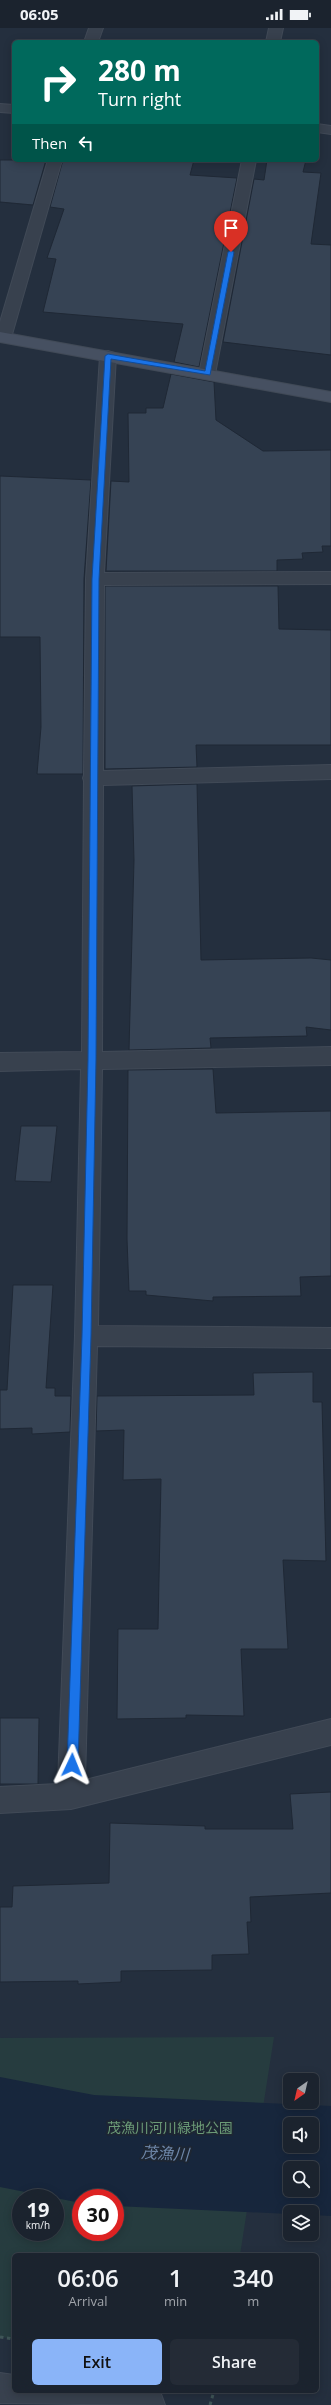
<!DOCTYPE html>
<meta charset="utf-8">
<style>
:root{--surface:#1b232e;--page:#242b36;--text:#f1f3f6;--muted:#a0a4aa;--line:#39404a;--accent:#8ab4f8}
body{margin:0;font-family:"Open Sans","Noto Sans JP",sans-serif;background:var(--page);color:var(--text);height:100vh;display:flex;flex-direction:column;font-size:15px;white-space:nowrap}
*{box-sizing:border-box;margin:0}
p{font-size:13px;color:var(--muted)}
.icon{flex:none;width:22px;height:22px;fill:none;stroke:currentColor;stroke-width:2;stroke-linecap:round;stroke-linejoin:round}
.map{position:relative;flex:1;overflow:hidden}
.drawer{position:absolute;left:12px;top:2225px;width:307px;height:140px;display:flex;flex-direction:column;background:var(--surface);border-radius:6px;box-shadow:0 2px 10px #0003,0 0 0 1px var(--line)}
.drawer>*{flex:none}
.top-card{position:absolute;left:12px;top:12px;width:307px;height:122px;border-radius:6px;box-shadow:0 2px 10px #0003,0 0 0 1px var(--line);background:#00695c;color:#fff;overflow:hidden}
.needle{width:26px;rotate:214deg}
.fabs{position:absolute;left:283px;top:2045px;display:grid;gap:8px}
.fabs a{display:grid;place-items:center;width:36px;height:36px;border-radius:6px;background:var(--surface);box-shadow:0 2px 10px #0003,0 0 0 1px var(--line);font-size:20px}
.speed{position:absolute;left:12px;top:2161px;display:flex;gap:8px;font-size:20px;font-weight:700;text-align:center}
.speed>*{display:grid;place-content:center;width:52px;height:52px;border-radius:50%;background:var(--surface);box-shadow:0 2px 10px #0003,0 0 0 1px var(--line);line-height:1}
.speed small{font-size:10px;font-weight:400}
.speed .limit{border:6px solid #d22;background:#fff;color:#111}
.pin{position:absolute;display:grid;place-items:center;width:34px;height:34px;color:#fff;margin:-41px -17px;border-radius:50% 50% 50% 0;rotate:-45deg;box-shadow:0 0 4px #0007}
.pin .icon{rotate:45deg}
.me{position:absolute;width:44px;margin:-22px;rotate:2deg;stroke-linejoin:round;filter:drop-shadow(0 0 3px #0008)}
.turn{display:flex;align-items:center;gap:14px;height:84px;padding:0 20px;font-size:18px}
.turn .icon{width:52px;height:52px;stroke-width:2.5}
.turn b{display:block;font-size:28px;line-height:34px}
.then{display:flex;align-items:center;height:38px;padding:0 20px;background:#0003;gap:8px;font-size:15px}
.eta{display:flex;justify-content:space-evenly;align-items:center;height:68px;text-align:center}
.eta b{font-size:24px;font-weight:600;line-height:28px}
.action{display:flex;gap:8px;margin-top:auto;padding:8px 20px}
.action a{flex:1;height:46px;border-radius:6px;background:var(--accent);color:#111;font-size:16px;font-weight:600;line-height:46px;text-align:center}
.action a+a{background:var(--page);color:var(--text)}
.status{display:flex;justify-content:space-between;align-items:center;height:28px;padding:0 20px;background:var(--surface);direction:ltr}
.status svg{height:11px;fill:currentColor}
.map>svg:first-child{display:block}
.green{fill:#263c3f;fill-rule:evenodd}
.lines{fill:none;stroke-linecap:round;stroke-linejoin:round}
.river{fill:#17263c;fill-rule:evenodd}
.building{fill:#364354;stroke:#1f2835}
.lane-casing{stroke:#414a57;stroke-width:2}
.street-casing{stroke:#414a57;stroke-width:2}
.secondary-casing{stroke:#414a57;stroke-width:2}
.path{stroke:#3f5557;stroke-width:3;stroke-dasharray:3.5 3.5;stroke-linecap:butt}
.lane{fill:#38414e;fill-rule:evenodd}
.street{fill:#38414e;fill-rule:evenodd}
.secondary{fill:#465061;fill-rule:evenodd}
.route{fill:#1a73e8;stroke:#114b97}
.labels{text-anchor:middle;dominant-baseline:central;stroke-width:4;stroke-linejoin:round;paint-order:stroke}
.near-park-label{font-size:14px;fill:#6b9a76;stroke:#1d2633}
.near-water-label{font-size:16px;font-style:italic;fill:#6d86a8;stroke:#1d2633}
</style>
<div class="status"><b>06:05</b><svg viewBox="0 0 49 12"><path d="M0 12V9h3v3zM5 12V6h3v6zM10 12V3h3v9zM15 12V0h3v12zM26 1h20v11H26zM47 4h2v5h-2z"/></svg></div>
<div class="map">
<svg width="331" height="2377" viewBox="0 0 331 2377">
<rect width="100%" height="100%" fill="#242f3e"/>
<!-- green -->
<path class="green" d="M274,2009L240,2227H14V2311L0,2309V2010ZM21,2170H55V2204H21ZM81,2170H115V2204H81Z"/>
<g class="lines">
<!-- river -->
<path class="river" d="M0,2049L94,2067L331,2078V2188L312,2187V2184H290V2186L115,2178V2170H81V2175L0,2159ZM290,2096H312V2118H290ZM290,2140H312V2162H290Z"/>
</g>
<!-- building -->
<g class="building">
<polygon points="0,132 46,132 33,177 0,174"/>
<polygon points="63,132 194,132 190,147 237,150 199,339 174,334 183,296 43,284 56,231 47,230 64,181 50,179"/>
<polygon points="267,132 306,132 303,144 321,145 311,216 331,217 331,327 223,314 254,151 264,152"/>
<polygon points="171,346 214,354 216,392 263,423 331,422 331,518 322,518 323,524 302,525 303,531 277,532 277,543 106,543 111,453 129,454 128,385 146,385 146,380 163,380"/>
<polygon points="0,448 91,452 84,551 83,746 37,746 41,699 40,609 0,609"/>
<polygon points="105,558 278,558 279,601 331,602 331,717 196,717 197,739 105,741"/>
<polygon points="197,756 201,932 311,930 331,932 331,1002 306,999 307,1008 210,1010 211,1020 129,1022 134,832 132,758"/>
<polygon points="213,1041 216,1085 331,1083 331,1248 300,1249 301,1268 213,1269 213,1273 146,1267 146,1263 129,1263 127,1211 128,1042"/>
<polygon points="21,1098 57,1098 51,1154 15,1153"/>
<polygon points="13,1257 53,1257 46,1360 55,1360 55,1368 71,1368 70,1404 32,1406 32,1400 0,1401 0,1362 7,1362"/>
<polygon points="313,1344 313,1374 322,1374 326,1533 283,1532 288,1621 241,1621 244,1688 186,1687 186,1690 117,1691 118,1601 158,1601 161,1451 123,1452 124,1402 96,1403 97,1368 254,1367 253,1345"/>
<polygon points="0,1690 39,1690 38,1756 0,1756"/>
<polygon points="331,1764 331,1865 250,1869 251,1894 247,1894 249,1926 212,1927 212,1942 121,1943 121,1954 78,1956 78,1953 0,1954 0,1879 12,1879 13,1858 109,1855 110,1795 205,1798 205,1801 293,1801 290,1766"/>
</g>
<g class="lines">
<!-- lane casing -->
<g class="lane-casing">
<polygon id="lane" points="317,96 331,98 331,106 317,104"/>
</g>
<!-- street casing -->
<g class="street-casing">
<g id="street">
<polygon points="89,0 103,0 98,14 84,14"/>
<polygon points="269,0 283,0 280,14 266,14"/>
<polygon points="0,76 14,77 14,85 0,84"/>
<polygon points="48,132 62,132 11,310 8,313 0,314 0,294"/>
<polygon points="242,132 256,132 215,346 213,349 201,349 199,346"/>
<polygon points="108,323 114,325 116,328 104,545 331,544 331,556 104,557 103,743 331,737 331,751 103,757 102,1024 331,1019 331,1037 102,1041 98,1298 331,1300 331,1320 97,1318 85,1752 331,1691 331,1717 71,1781 0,1785 0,1759 58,1756 75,1308 81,1041 0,1043 0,1025 82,1024 84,753 83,750 84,747 86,551 100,328 102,325"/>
<polygon points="0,2345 14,2347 14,2363 153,2363 161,2366 165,2377 0,2375"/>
</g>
</g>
<!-- secondary casing -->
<g class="secondary-casing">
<polygon id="secondary" points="0,304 331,364 331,374 0,314"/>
</g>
<!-- path -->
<g class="path">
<polyline points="0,2309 14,2311"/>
<polyline points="210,2377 214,2363"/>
</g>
<!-- lane -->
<use href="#lane" class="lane"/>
<!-- street -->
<use href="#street" class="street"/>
<!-- secondary -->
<use href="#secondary" class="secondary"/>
</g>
<!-- route -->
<polygon class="route" points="231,222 234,224 210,347 111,331 99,551 96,1032 91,1308 78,1737 72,1742 67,1737 82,1308 88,1032 92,551 105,328 108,326 205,343 228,224"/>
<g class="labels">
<!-- near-park labels -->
<g class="near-park-label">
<text x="170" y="2099">茂漁川河川緑地公園</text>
</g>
<!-- near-water labels -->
<g class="near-water-label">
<text transform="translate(165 2125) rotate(3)">茂漁川</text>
</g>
</g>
</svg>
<div class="fabs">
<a><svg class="needle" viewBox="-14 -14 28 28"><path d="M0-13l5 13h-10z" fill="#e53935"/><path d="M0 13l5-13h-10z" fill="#a0a4aa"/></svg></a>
<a><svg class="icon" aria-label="sound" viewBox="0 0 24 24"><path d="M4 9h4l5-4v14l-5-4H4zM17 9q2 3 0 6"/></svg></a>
<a><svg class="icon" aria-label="search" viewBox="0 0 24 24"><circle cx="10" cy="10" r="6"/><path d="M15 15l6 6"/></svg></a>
<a><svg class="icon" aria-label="layers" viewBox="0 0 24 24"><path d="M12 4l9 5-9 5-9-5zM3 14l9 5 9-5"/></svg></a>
</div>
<div class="speed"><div>19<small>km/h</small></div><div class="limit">30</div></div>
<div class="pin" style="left:231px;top:224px;background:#d93025"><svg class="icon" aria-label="arrive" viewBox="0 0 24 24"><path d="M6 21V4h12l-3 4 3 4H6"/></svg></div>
<svg class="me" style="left:72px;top:1737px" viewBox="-20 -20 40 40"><path d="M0-17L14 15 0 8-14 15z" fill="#1a73e8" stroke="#fff" stroke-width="4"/></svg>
<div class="top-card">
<div class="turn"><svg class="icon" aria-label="right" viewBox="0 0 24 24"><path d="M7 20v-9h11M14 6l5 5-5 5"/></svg><div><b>280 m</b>Turn right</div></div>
<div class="then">Then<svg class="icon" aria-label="left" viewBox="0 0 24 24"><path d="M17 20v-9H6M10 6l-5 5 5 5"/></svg></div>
</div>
<section class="drawer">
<div class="eta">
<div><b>06:06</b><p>Arrival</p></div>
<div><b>1</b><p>min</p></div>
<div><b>340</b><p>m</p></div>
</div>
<div class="action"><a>Exit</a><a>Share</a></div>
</section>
</div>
